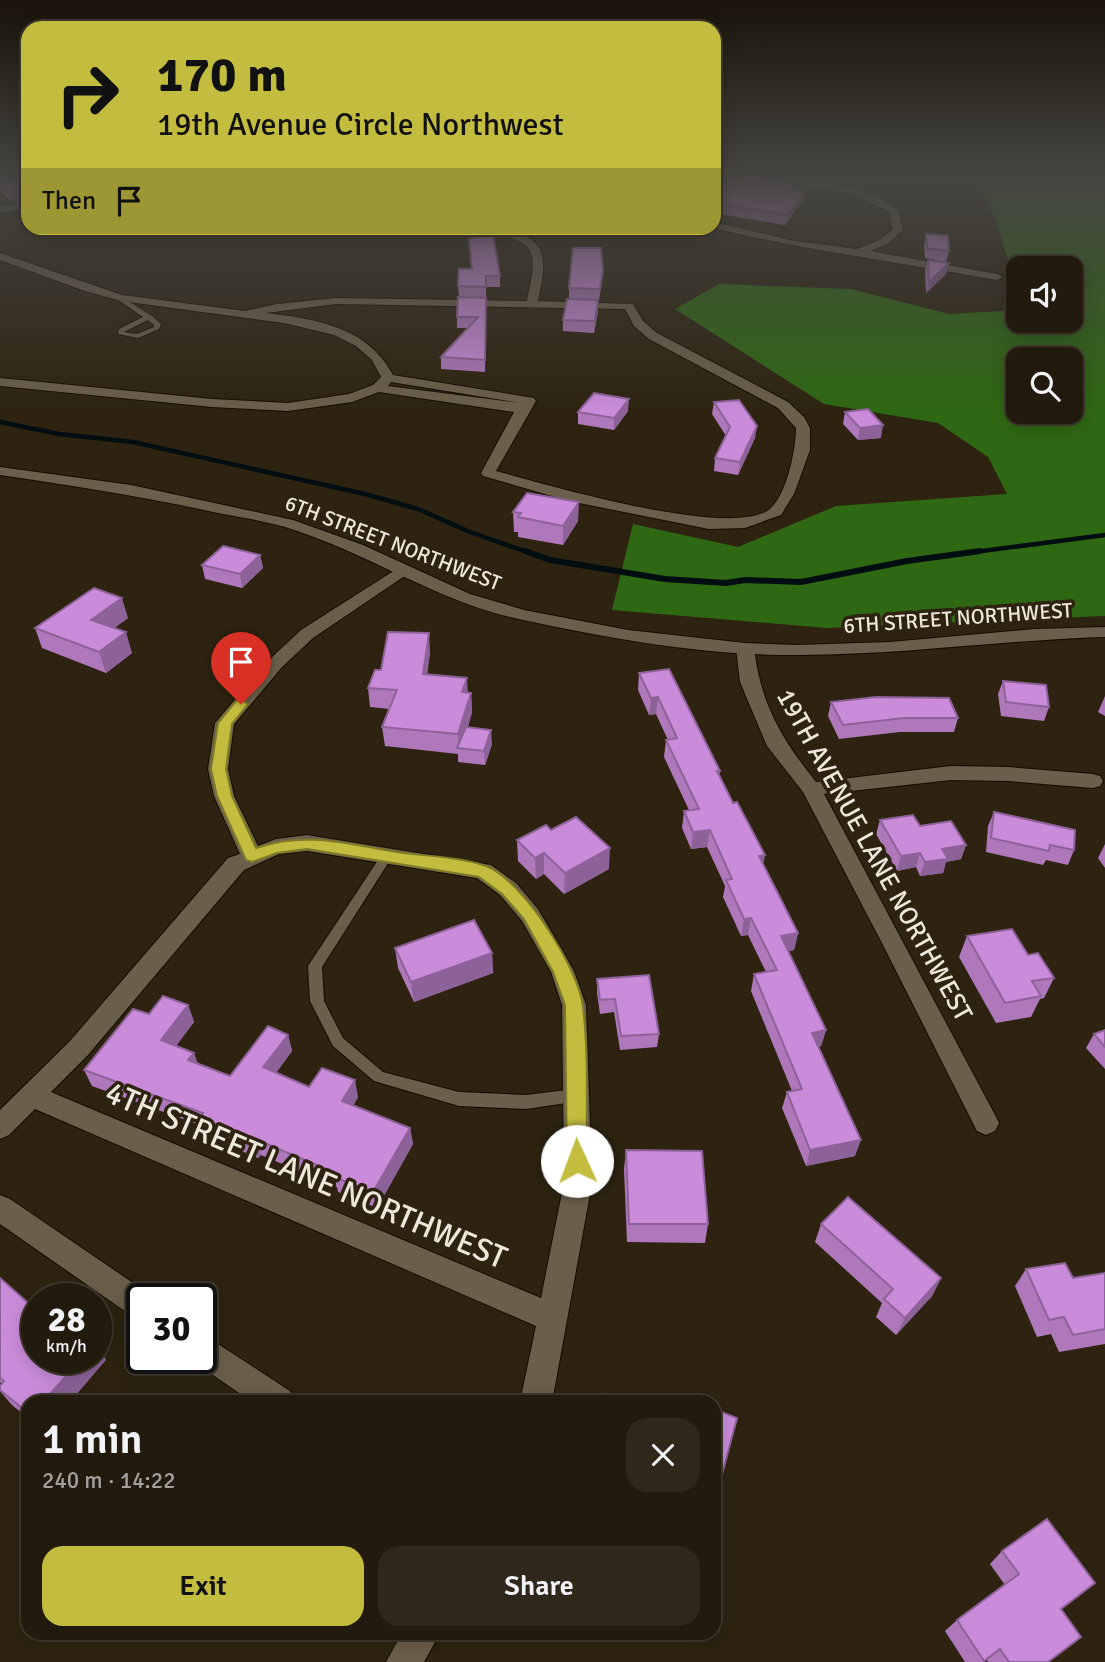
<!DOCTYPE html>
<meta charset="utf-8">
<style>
:root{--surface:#221a0c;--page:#2e271a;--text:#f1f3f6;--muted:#a2a19d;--line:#3f382d;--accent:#c3bd3f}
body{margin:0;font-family:Signika,sans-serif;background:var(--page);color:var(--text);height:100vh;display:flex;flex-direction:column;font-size:26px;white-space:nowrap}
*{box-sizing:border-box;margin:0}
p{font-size:23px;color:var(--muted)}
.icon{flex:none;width:38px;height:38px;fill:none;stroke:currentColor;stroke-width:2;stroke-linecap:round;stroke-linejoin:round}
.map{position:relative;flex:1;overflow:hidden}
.side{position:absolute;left:21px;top:1395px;width:700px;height:245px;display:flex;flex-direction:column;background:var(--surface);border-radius:21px;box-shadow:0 4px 18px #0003,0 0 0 2px var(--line)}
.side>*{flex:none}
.top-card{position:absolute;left:21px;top:21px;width:700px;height:214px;border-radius:21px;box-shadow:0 4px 18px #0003,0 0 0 2px var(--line);background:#c3bd3f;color:#111;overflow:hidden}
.fabs{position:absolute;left:1006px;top:256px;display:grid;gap:14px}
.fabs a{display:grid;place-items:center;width:77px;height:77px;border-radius:14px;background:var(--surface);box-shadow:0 4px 18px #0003,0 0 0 2px var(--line);font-size:35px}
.speed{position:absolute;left:21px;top:1283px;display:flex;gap:14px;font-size:35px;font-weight:700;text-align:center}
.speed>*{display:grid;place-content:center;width:91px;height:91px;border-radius:50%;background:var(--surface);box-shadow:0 4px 18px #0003,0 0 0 2px var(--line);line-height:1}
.speed small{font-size:18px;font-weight:400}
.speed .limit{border:4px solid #111;border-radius:10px;background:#fff;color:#111}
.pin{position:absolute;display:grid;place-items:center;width:60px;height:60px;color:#fff;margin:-72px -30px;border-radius:50% 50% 50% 0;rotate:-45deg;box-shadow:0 0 7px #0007}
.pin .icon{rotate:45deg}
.me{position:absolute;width:77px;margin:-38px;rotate:358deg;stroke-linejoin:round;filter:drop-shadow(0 0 5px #0008)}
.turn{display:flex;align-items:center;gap:24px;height:147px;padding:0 21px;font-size:32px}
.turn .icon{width:91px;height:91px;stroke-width:2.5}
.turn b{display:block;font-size:49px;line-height:60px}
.then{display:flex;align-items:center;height:66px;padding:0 21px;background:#0003;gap:14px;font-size:26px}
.round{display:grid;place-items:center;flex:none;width:74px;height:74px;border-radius:21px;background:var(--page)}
.summary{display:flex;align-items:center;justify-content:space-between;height:119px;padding:0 21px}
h1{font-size:42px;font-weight:600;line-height:52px}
.primary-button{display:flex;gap:14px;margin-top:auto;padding:14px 21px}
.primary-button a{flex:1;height:80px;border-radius:21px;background:var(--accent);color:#111;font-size:28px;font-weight:600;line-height:80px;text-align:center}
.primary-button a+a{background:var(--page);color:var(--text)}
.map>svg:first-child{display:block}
.forest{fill:#2f6813;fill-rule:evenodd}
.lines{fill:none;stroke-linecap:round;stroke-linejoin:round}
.stream-far1{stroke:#000e11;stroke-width:4.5}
.stream{stroke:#000e11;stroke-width:6}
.lane-casing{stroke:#150c00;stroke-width:2}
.street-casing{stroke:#150c00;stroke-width:2}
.secondary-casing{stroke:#150c00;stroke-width:2}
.lane{fill:#6a5f4a;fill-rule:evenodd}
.street{fill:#6a5f4a;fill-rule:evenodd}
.secondary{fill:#6a5f4a;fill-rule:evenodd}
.wall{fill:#ae78bb}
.shaded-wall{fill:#8d6299}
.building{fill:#ca8cda;stroke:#8d6299;stroke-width:2}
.route{fill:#c3bd3f;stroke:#7f7b29;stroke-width:2}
.labels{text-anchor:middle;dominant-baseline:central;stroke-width:7;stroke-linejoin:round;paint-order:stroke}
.far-street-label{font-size:21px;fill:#eee8dc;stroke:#2d2310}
.street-label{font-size:26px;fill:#eee8dc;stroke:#2d2310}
.near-street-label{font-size:32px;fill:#eee8dc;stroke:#2d2310}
</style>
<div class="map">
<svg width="1105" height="1662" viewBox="0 0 1105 1662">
<rect width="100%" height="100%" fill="#2d2310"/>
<!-- forest -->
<path class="forest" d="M977,179L1105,180V616L826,628L612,610L633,524L738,547L836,506L1007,494L988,457L938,423L824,404L675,309L719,284L851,289L949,314L1018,310V320H1071V268H1018V293L997,224ZM1018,359H1071V411H1018Z"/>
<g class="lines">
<!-- stream-far1 -->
<g class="stream-far1">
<polyline points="0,422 59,434 133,442 365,494 418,509 470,532 530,553"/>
<polyline points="967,553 1105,535"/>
</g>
<!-- stream -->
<polyline class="stream" points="525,551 550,560 665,579 726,583 745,580 801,582 907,561 980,551"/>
<!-- lane casing -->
<g class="lane-casing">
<g id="lane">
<path d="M114,295H118L152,316L161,324L159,329L138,338L118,334L119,329L143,317L114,297ZM148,320L154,325V327L137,334L124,332Z"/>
<polygon points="386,852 392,857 322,967 324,1001 343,1038 383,1072 459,1092 526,1095 575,1089 580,1091 583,1096 580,1101 526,1109 459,1106 374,1081 333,1046 310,1001 308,966 382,854"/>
</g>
</g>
<!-- street casing -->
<g class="street-casing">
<g id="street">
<path d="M774,179C818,179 860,184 898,209L903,230L889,243L870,251L997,274L1003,277L997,280C902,263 806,250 712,228L714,222L795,241L857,249L881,239L893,229L889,212L850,193Z"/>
<polygon points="28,202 28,208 0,213 0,207"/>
<path d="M429,228C454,226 531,222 541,252C546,266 541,286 538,301L633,304L643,321L657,333L788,402L804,417L810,428V450L794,494L781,515L745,528L709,529L569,501L483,476L481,473L514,412L379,392L352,402L288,411L212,407L0,386V378L212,399L288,403L349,394L373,385L381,377L372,360L356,346L334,335L284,323L121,301L85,291L0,260V253L122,295L245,311L277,304L336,298L527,301C529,288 537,263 530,251C519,229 455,232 434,231ZM336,304L625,309L634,326L649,339L778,408L796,428C796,449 787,493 771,508C736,541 544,484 496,471L536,401L534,398L393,375C368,327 316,319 266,313ZM391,382L520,403L388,386Z"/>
<path d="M403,565L409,567L411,570L409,573L313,638L282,667L234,724L228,769L234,796L258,846L276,839L307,835L491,865L516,883L538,909L574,971L586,1005L592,1183L552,1402H520L536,1326L35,1109L9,1135L0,1139V1110L70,1041L228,858L240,854L214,796L208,769L215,723L270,659L301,630ZM307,851L477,878L500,895L522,921L551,972L562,1005L564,1183L541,1298L51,1092L88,1055L244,870L279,854Z"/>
<path d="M745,643L754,648C761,705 781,738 816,782L951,766L1008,767L1093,774L1100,776L1103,781L1100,786L1093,788L1008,781L951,780L824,794L995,1115L999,1123L995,1131L986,1135L977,1131L883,945L803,792L767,746L740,682L736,648Z"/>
<polygon points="0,1195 10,1199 152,1296 154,1298 142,1298 142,1321 132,1316 0,1224"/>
<polygon points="201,1333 290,1391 294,1402 252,1402 190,1359 201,1358"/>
<polygon points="402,1633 440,1633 424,1662 386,1662"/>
</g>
</g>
<!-- secondary casing -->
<g class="secondary-casing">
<path id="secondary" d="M0,467L131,485L293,520L363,545L470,594L524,610L628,630L745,643L797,645L890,642L1035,629L1105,627V637C1003,640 901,655 799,655C707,656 612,639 523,620C439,603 367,552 285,527C264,521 240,517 218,513C146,497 74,486 0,475Z"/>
</g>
<!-- lane -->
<use href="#lane" class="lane"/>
<!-- street -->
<use href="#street" class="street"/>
<!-- secondary -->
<use href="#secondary" class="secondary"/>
</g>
<!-- wall -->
<g class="wall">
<polygon points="0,179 28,179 28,222 20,212 17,203 27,200 11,202 3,193 0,186"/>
<polygon points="714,179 764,180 792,190 804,192 802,201 785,225 714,213"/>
<polygon points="926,234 949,251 946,262 925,258 924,245"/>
<polygon points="469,239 500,276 500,287 486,287 486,298 459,297 458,286 471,269"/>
<polygon points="928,260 949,263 946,274 926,293 925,270"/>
<polygon points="602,282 599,300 598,300 598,311 594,333 563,331 563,320 569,299 569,288"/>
<polygon points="486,309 485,372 441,369 441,357 467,328 457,328 457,317"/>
<polygon points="714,402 755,438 738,475 714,471 715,458 726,436 712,414"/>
<polygon points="628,411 614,430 578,424 578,412"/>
<polygon points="845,412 881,438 858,440 843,424"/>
<polygon points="513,512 578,521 563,545 518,537 518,532 514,532"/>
<polygon points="260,555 263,568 242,588 205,579 202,565"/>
<polygon points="128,618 114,628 132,653 106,673 42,648 35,628"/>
<polygon points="430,652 427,674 468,692 471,693 472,712 468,727 492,744 485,765 458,762 458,754 385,746 382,727 389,709 370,707 368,688 381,670"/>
<polygon points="639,673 720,771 719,776 798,933 794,950 788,951 826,1030 821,1046 818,1047 855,1156 806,1166 782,1108 787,1092 792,1091 751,991 754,974 766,972 748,935 741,936 723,897 725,886 707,847 691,849 682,828 684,811 689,810 664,757 666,740 668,740 656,714 649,715 638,690"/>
<polygon points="1003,681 1049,707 1044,721 1001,716 998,694"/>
<polygon points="1105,696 1105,716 1098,712"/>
<polygon points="831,702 958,718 954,732 900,732 839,739 828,716"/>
<polygon points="994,812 1074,850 1068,865 1046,860 1043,865 986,852 988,826"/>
<polygon points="880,820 920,826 966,845 961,859 946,862 943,873 920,876 916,867 897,871 876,834"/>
<polygon points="551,830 609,869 564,894 544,874 536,879 518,861 517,840"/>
<polygon points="1105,844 1105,868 1098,858"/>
<polygon points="967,936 1028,955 1054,978 1044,998 1040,999 1031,1017 996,1023 959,957"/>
<polygon points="395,948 492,953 493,973 414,1002 398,968"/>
<polygon points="597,979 659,1034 657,1047 620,1050 614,1012 600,1014 597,993"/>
<polygon points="188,1005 194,1022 176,1046 198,1064 230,1076 288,1035 292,1051 276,1073 309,1087 358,1097 353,1106 410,1128 413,1144 377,1208 338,1192 337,1187 261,1155 258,1158 205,1135 202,1126 92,1086 84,1070 149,1014"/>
<polygon points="1105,1030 1105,1069 1086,1048 1094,1034"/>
<polygon points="626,1150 708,1224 705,1243 627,1242 624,1169"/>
<polygon points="821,1224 941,1278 932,1296 896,1335 876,1317 882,1303 815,1242"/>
<polygon points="1026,1269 1073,1278 1105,1273 1105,1344 1059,1352 1051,1334 1037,1337 1015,1286"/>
<polygon points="0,1278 35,1309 96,1358 96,1345 106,1360 28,1402 28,1418 12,1405 0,1391 2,1384 0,1382"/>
<polygon points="1002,1551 1061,1609 1048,1662 988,1662 987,1660 984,1662 965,1662 945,1631 957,1620 1005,1585 990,1564"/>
</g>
<!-- shaded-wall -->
<g class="shaded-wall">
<polygon points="27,191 28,200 11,202 8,193"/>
<polygon points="804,192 802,201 785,225 787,215"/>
<polygon points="180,228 207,228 181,232"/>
<polygon points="949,263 946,274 926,293 929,282"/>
<polygon points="603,271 602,282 599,300 600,289"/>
<polygon points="598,300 598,311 594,333 595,321"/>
<polygon points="629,399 628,411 614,430 614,418"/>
<polygon points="883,425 881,438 858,440 860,428"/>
<polygon points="757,426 755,438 738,475 740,462"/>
<polygon points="579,502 578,521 563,545 563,526"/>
<polygon points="260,555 263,568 242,588 240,574"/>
<polygon points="122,598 128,618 98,640 91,620"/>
<polygon points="126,632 132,653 106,673 99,652"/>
<polygon points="429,633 430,652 425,694 423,674"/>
<polygon points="467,678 468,698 462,692"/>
<polygon points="471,693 472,712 461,748 459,748 458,734"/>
<polygon points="658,697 656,714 649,715 651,698"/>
<polygon points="491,730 492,744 485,765 484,751"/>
<polygon points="710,830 707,847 691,849 693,832"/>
<polygon points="966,845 961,859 946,862 943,873 920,876 925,862 942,849"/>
<polygon points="610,848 609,869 564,894 565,873"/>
<polygon points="544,853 544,874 536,879 535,858"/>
<polygon points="920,853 916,867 897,871 901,856"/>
<polygon points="765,855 762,872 759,856"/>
<polygon points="751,918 748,935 741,936 744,919"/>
<polygon points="798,933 794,950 778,953 781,936"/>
<polygon points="492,953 493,973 414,1002 411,982"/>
<polygon points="188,1005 194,1022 167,1057 161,1040"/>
<polygon points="826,1030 821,1046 807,1049 812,1033"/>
<polygon points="288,1035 292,1051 268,1083 263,1067"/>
<polygon points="194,1053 200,1069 188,1060"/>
<polygon points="355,1080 358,1097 345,1117 342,1101"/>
<polygon points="410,1128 413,1144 377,1208 373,1192"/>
<polygon points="255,1139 261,1155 258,1158 253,1143"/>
<polygon points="861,1140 855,1156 806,1166 810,1150"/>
<polygon points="941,1278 932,1296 896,1335 905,1318"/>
<polygon points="96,1345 106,1360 70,1402 43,1402 82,1358 96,1358"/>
</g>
<!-- building -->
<g class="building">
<polygon points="1,179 28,179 28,215 17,203 27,200 27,191 8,193 0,184 7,183"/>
<polygon points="714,179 759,179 793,183 790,190 804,192 787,215 714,203"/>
<polygon points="926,234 948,236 949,251 927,248"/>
<polygon points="493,235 500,276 486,276 486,287 458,286 459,269 472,269 469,239"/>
<polygon points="573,248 601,248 603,271 600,289 569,288"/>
<polygon points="928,260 949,263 929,282"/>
<polygon points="458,297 486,298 485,360 441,357 478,317 457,317"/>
<polygon points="567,299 598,300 595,321 563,320"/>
<polygon points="594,393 629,399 614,418 578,412"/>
<polygon points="739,400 757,426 740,462 715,458 730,427 714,402"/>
<polygon points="868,409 883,425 860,428 845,412"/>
<polygon points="527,493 579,502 563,526 518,517 521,513 513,512"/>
<polygon points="223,546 260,555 240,574 202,565"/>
<polygon points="94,588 122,598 91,620 126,632 99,652 35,628"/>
<polygon points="388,632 429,633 423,674 467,678 462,692 471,693 458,734 382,727 397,690 368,688 375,670 381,670"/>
<polygon points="669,669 720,771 717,771 733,803 737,802 765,855 759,856 798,933 781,936 826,1030 812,1033 861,1140 810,1150 787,1092 802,1089 754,974 777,970 751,918 744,919 726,880 732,879 710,830 693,832 684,811 699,809 666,740 677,738 658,697 651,698 639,673"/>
<polygon points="1003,681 1046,685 1049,707 1006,702"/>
<polygon points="876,697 949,698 958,718 904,718 843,725 831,702"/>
<polygon points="466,727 491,730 484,751 457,748"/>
<polygon points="994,812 1075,830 1074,850 1050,845 1049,851 991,838"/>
<polygon points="913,815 920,826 951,821 966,845 942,849 948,859 925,862 920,853 901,856 880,820"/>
<polygon points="576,817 610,848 565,873 544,853 535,858 517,840 546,825 551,830"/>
<polygon points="474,920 492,953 411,982 395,948"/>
<polygon points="1012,929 1028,955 1038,953 1054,978 1032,981 1041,996 1005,1003 967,936"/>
<polygon points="649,975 659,1034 621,1036 615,999 600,1000 597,979"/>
<polygon points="163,996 188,1005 161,1040 194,1053 188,1060 230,1076 268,1026 288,1035 263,1067 309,1087 322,1068 355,1080 342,1101 410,1128 373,1192 334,1177 336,1173 255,1139 253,1143 199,1119 203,1113 84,1070 133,1009 149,1014"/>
<polygon points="1105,1030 1105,1047 1094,1034"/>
<polygon points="626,1150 702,1151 708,1224 629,1224"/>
<polygon points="848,1197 941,1278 905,1318 884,1299 893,1289 821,1224"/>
<polygon points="1065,1263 1073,1278 1105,1273 1105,1329 1073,1335 1064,1317 1049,1320 1026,1269"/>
<polygon points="0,1278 35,1309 37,1307 37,1358 82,1358 43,1402 28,1402 28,1413 0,1390 0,1386 4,1381 0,1378"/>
<polygon points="607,1394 627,1402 605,1402"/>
<polygon points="714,1409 737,1418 714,1505"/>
<polygon points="1047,1519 1095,1583 1061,1609 1081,1637 1048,1662 1009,1662 1000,1649 984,1661 957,1620 1019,1574 1002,1551"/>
</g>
<!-- sky -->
<linearGradient id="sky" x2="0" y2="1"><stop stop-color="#191309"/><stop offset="0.43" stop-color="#464542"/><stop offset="1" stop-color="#464542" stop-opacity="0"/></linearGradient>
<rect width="1105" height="412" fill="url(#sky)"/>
<!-- route -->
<path class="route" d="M241,700L248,704L232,724L226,769L232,796L256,848C306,831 347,844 397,852C424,856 461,857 486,866C523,880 579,969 583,1007C589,1056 586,1111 587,1161L584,1167L577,1170L570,1167L567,1161L565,1005L553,972L524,919L502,894L479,877L307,849L277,853L252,862L246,860L217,796L211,769L218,723L236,701Z"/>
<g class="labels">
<!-- far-street labels -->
<g class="far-street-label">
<text transform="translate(393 543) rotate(21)">6TH STREET NORTHWEST</text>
<text transform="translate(958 618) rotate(-4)">6TH STREET NORTHWEST</text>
</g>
<!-- street labels -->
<g class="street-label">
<text transform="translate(874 855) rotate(61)">19TH AVENUE LANE NORTHWEST</text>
</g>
<!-- near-street labels -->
<g class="near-street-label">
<text transform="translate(306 1175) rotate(23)">4TH STREET LANE NORTHWEST</text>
</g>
</g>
</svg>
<div class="fabs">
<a><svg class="icon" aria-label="sound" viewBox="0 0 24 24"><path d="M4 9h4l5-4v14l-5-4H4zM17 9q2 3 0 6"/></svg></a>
<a><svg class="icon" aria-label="search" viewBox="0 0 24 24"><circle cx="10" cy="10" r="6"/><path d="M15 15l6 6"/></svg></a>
</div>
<div class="speed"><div>28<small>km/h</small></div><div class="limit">30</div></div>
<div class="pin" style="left:241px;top:704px;background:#d93025"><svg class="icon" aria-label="arrive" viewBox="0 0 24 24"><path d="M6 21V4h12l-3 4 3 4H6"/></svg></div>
<svg class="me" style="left:577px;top:1161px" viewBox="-20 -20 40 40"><circle r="19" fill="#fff"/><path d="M0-13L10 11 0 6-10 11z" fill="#c3bd3f"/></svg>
<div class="top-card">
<div class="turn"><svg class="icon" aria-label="right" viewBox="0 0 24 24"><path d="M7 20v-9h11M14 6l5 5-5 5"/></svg><div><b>170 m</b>19th Avenue Circle Northwest</div></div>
<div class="then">Then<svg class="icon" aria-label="arrive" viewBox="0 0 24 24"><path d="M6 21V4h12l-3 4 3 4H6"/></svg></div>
</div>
<section class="side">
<div class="summary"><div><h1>1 min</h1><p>240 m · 14:22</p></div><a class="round"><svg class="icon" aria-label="close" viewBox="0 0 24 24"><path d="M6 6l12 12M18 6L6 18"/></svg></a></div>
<div class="primary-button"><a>Exit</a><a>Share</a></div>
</section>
</div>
